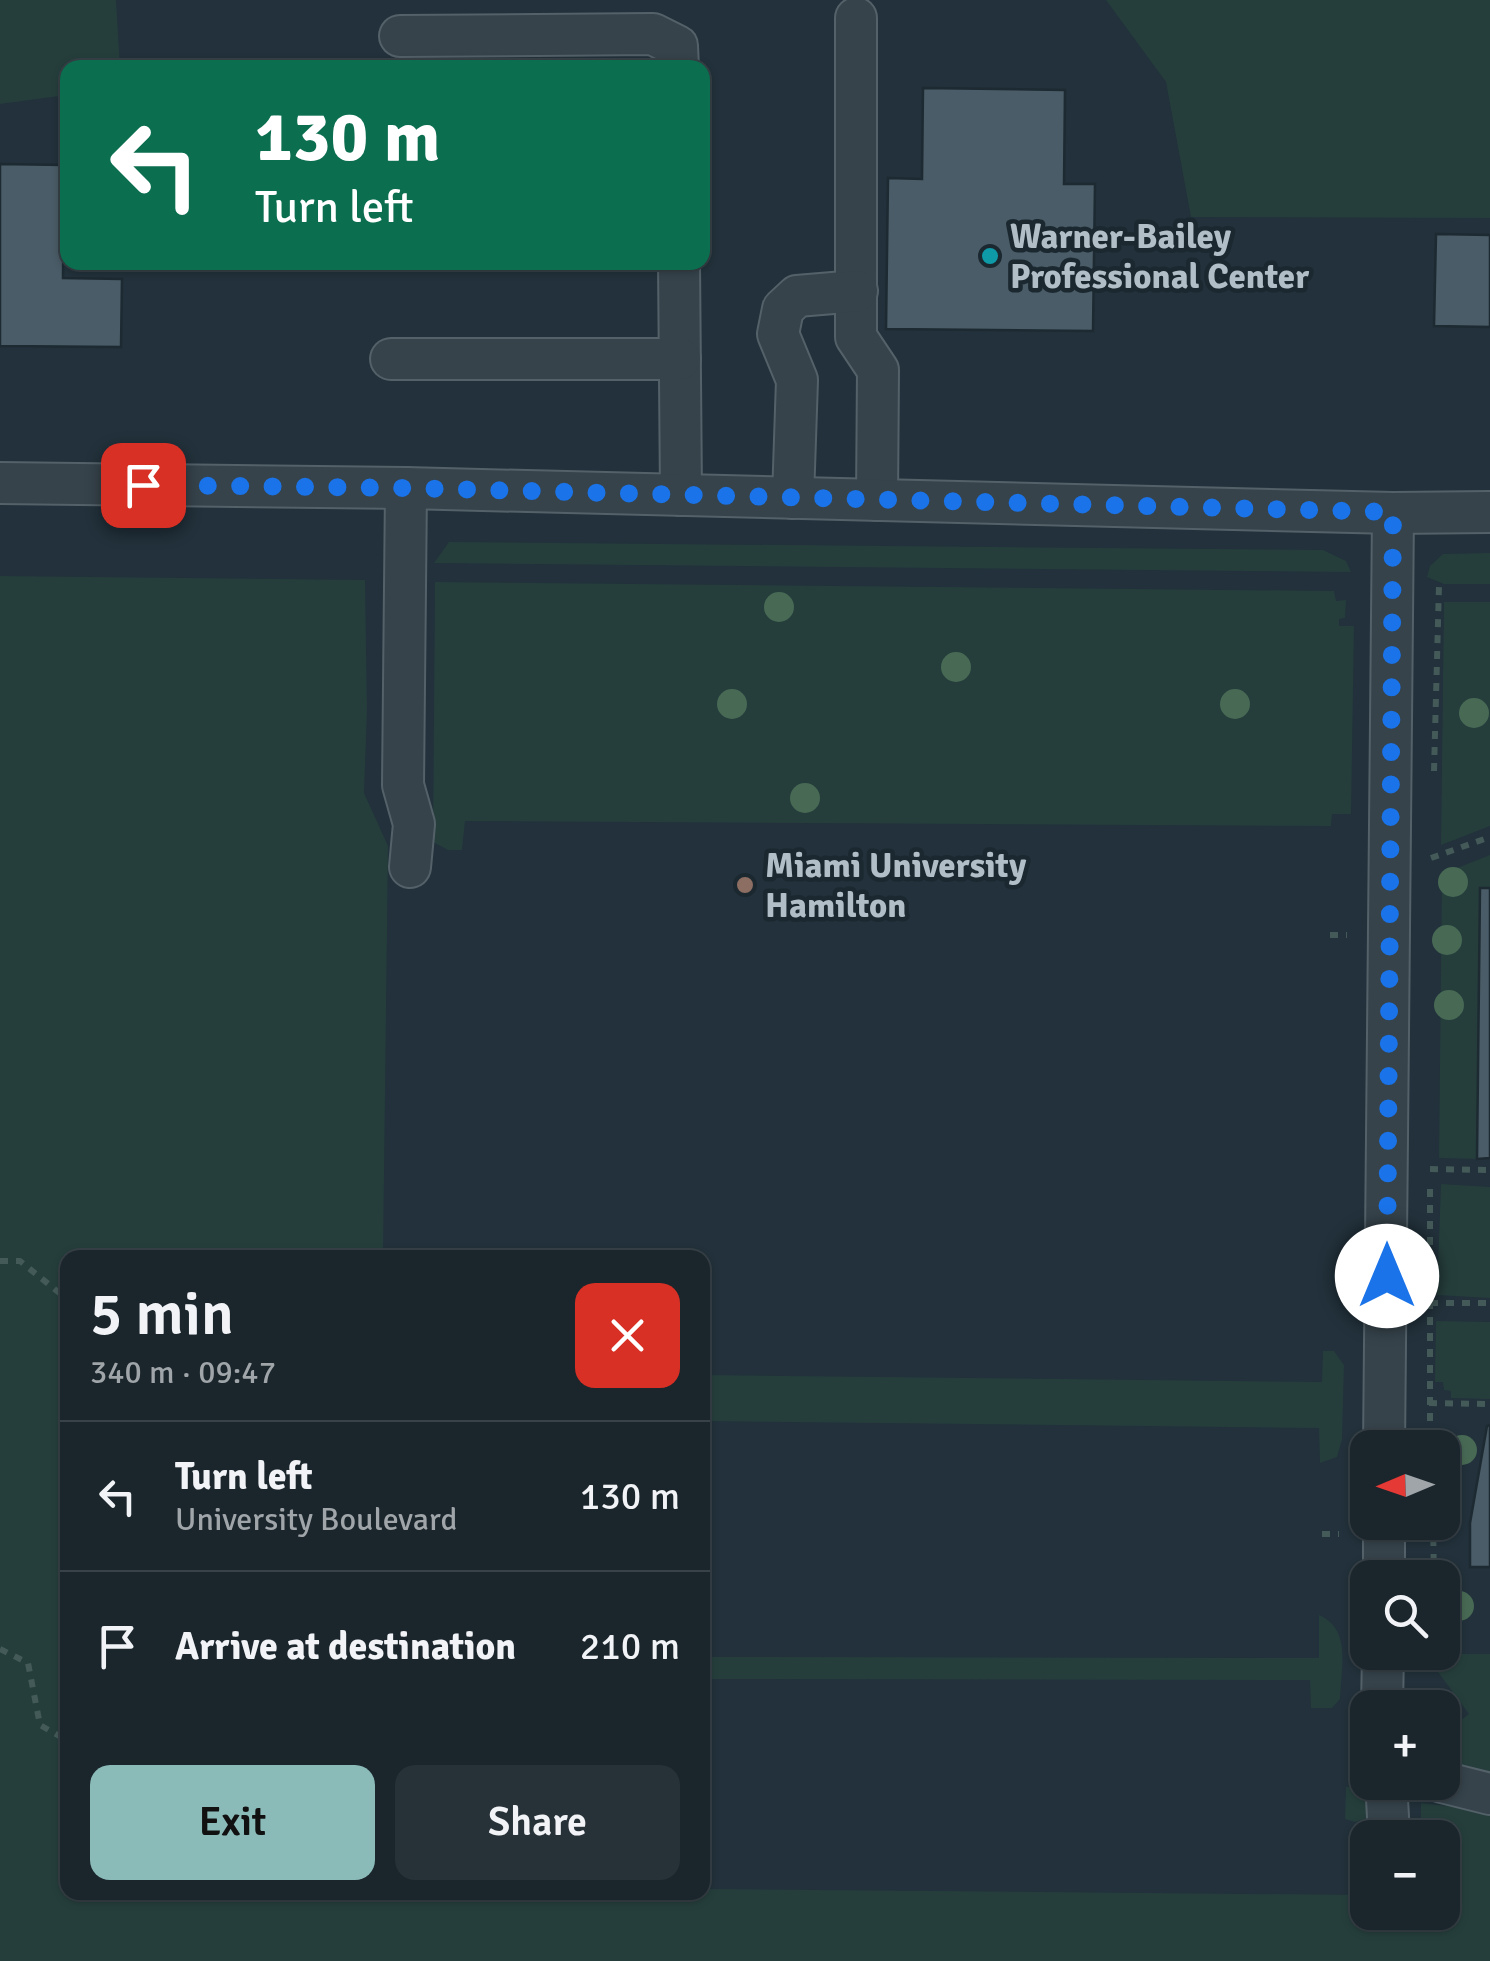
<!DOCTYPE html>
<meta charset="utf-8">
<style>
:root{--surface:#1a252c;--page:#273138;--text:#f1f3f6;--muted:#9fa5a9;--line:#384248;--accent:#8bbbb9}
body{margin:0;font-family:Signika,sans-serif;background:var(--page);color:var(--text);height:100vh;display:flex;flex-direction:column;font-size:38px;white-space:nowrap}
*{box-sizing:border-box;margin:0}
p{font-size:32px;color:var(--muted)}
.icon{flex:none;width:55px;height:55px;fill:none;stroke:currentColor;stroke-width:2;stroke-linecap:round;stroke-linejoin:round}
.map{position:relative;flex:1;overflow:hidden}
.side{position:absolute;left:60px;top:1250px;width:650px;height:650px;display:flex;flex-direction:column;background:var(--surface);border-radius:20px;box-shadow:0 2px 8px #0004,0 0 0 2px var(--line)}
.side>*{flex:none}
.banner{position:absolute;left:60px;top:60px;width:650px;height:210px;border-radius:20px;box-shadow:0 2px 8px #0004,0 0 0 2px var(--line);background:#0b6e4f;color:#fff;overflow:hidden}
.needle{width:65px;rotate:268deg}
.fabs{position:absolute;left:1350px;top:1430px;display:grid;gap:20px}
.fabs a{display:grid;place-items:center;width:110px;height:110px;border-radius:20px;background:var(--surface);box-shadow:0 2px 8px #0004,0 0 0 2px var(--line);font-size:50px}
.pin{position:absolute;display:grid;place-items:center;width:85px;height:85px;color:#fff;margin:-42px;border-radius:20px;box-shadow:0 5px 15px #0006}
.me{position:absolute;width:110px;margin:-55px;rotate:0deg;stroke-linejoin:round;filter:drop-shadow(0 0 8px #0008)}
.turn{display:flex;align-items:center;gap:35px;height:210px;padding:0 30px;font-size:45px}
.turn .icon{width:130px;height:130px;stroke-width:2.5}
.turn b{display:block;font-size:70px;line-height:85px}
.round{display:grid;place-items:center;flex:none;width:105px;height:105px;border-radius:20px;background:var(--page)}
.headline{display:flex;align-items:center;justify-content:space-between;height:170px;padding:0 30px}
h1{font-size:60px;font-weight:600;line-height:75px}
.button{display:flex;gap:20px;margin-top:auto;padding:20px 30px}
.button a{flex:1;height:115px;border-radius:20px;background:var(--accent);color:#111;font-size:40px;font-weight:600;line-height:115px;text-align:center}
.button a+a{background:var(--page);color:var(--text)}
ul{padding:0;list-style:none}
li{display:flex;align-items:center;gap:30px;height:150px;padding:0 30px;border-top:2px solid var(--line)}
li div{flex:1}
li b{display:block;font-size:38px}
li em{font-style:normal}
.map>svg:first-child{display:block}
.green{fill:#253e3c}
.building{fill:#4a5c67;stroke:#1d2a32;stroke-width:2.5}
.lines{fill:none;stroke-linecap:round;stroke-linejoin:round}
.minor-casing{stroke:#546169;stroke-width:44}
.path{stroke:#445a59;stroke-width:6;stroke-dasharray:8 8;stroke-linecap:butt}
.minor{stroke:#36434b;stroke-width:40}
.tree{fill:#486a55}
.route{stroke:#1a73e8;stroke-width:18;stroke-dasharray:0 32.4}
.culture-dot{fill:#0f9aa8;stroke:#1b2830;stroke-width:4}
.education-dot{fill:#8d6e63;stroke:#1b2830;stroke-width:4}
.labels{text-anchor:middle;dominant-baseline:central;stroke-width:9;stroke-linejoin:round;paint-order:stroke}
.poi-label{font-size:35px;font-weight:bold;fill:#b1bec7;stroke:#1b2830;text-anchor:start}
</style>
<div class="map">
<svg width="1490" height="1961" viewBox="0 0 1490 1961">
<rect width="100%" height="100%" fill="#22313b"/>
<!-- green -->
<g class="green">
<polygon points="0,0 116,0 120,67 68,68 67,95 0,104"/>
<polygon points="1106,0 1490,0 1490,218 1191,217 1166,82"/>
<polygon points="449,542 1323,550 1346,561 1351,572 434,563"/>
<polygon points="1490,553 1490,584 1444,584 1427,577 1430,566 1443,554"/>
<polygon points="0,576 365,580 367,711 364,793 388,846 383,1257 68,1258 68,1892 702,1892 703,1889 1367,1895 1368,1912 1442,1912 1442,1838 1421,1837 1421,1803 1490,1811 1490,1961 0,1961"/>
<polygon points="435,582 1334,591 1336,601 1346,600 1345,618 1339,619 1339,626 1354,626 1351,814 1332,814 1331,826 465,821 462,850 448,850 433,842"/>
<polygon points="1444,602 1490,602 1490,826 1441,845"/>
<polygon points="1490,855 1490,888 1480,889 1477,1159 1439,1158 1442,874"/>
<polygon points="1441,1184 1490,1187 1490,1298 1437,1295"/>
<polygon points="1436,1321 1490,1322 1490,1399 1451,1398 1451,1391 1444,1390 1443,1382 1435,1382"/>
<polygon points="1323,1351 1334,1351 1344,1365 1342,1439 1337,1457 1320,1463 1319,1428 703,1421 703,1375 1322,1382"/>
<path d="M1319,1615C1352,1629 1341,1668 1340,1699L1332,1708H1311L1310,1680L703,1679V1657L1319,1658Z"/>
<polygon points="1436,1654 1490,1654 1490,1777 1443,1765 1443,1734 1469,1714 1427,1657"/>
<polygon points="1360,1749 1367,1749 1368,1782 1373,1816 1355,1822 1345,1819 1346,1787 1360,1787"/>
</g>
<!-- building -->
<g class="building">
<polygon points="923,88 1065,90 1064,184 1095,184 1093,331 886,329 888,178 922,179"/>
<polygon points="0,164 64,165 63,278 122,279 121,347 0,346"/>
<polygon points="1436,234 1490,235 1490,327 1434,326"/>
<polygon points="1480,888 1490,888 1490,1158 1477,1159"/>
<polygon points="1490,1425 1490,1567 1470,1567 1470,1523 1487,1426"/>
</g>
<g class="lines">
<!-- minor casing -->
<g class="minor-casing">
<g id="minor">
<polyline points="856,18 856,337 878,370 877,500"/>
<polyline points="400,36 653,34 677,46 678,68"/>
<polyline points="679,262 681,495"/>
<polyline points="391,359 680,359"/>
<polyline points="0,483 406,488 1393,513 1490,512"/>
<polyline points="406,488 403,785 414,824 410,867"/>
<polyline points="793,498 797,380 778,334 783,309 797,296 857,291"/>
<polyline points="1384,1448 1393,513"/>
<polyline points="1384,1578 1384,1522"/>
<polyline points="1382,1708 1383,1652"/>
<polyline points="1386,1782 1389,1834"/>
<polyline points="1442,1782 1490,1794"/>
</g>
</g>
<!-- path -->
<g class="path">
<polyline points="1434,771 1439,585"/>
<polyline points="1431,858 1490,837"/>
<polyline points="1330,935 1347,935"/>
<polyline points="1430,1169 1490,1170"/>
<polyline points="1430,1189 1430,1448"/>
<polyline points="0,1261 20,1261 68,1300"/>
<polyline points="1430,1303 1490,1303"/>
<polyline points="1429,1403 1490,1404"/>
<polyline points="1433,1522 1434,1578"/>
<polyline points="1322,1534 1339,1534"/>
<polyline points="0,1649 28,1663 40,1725 68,1741"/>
</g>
<!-- minor -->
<use href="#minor" class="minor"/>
</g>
<!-- trees -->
<g class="tree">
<circle cx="779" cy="607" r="15"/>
<circle cx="956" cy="667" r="15"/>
<circle cx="732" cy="704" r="15"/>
<circle cx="1235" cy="704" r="15"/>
<circle cx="1474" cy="713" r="15"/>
<circle cx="805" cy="798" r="15"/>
<circle cx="1453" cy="882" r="15"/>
<circle cx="1447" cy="940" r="15"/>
<circle cx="1449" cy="1005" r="15"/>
<circle cx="1462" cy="1450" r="15"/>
<circle cx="1459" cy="1606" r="15"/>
</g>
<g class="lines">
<!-- route -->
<polyline class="route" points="143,485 406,488 1393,512 1387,1276"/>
</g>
<!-- markers -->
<circle class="culture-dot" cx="990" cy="256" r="10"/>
<circle class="education-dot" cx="745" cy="885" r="10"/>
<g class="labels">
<!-- poi labels -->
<g class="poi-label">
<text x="1010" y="236">Warner-Bailey<tspan x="1010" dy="40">Professional Center</tspan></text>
<text x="765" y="865">Miami University<tspan x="765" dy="40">Hamilton</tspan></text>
</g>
</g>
</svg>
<div class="fabs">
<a><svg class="needle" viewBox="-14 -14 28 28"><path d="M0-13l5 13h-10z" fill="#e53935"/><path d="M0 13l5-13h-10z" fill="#9fa5a9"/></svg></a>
<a><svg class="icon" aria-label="search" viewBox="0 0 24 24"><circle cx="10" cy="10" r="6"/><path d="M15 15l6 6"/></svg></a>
<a>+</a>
<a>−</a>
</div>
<div class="pin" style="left:143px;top:485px;background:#d93025"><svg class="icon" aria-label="arrive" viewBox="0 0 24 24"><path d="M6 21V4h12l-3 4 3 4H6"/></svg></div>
<svg class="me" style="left:1387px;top:1276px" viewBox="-20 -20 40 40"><circle r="19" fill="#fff"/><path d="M0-13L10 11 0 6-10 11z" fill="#1a73e8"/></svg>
<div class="banner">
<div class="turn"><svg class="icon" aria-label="left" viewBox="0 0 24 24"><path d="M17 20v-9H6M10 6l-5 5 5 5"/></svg><div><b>130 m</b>Turn left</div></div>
</div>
<section class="side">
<div class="headline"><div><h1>5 min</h1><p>340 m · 09:47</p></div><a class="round" style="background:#d93025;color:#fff"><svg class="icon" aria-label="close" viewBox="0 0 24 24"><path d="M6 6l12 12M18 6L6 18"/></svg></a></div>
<ul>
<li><svg class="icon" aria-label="left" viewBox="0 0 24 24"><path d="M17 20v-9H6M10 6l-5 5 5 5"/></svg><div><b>Turn left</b><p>University Boulevard</p></div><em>130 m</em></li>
<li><svg class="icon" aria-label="arrive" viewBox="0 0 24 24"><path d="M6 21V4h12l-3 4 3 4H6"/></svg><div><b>Arrive at destination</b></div><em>210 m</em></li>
</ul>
<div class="button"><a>Exit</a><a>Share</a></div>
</section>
</div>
